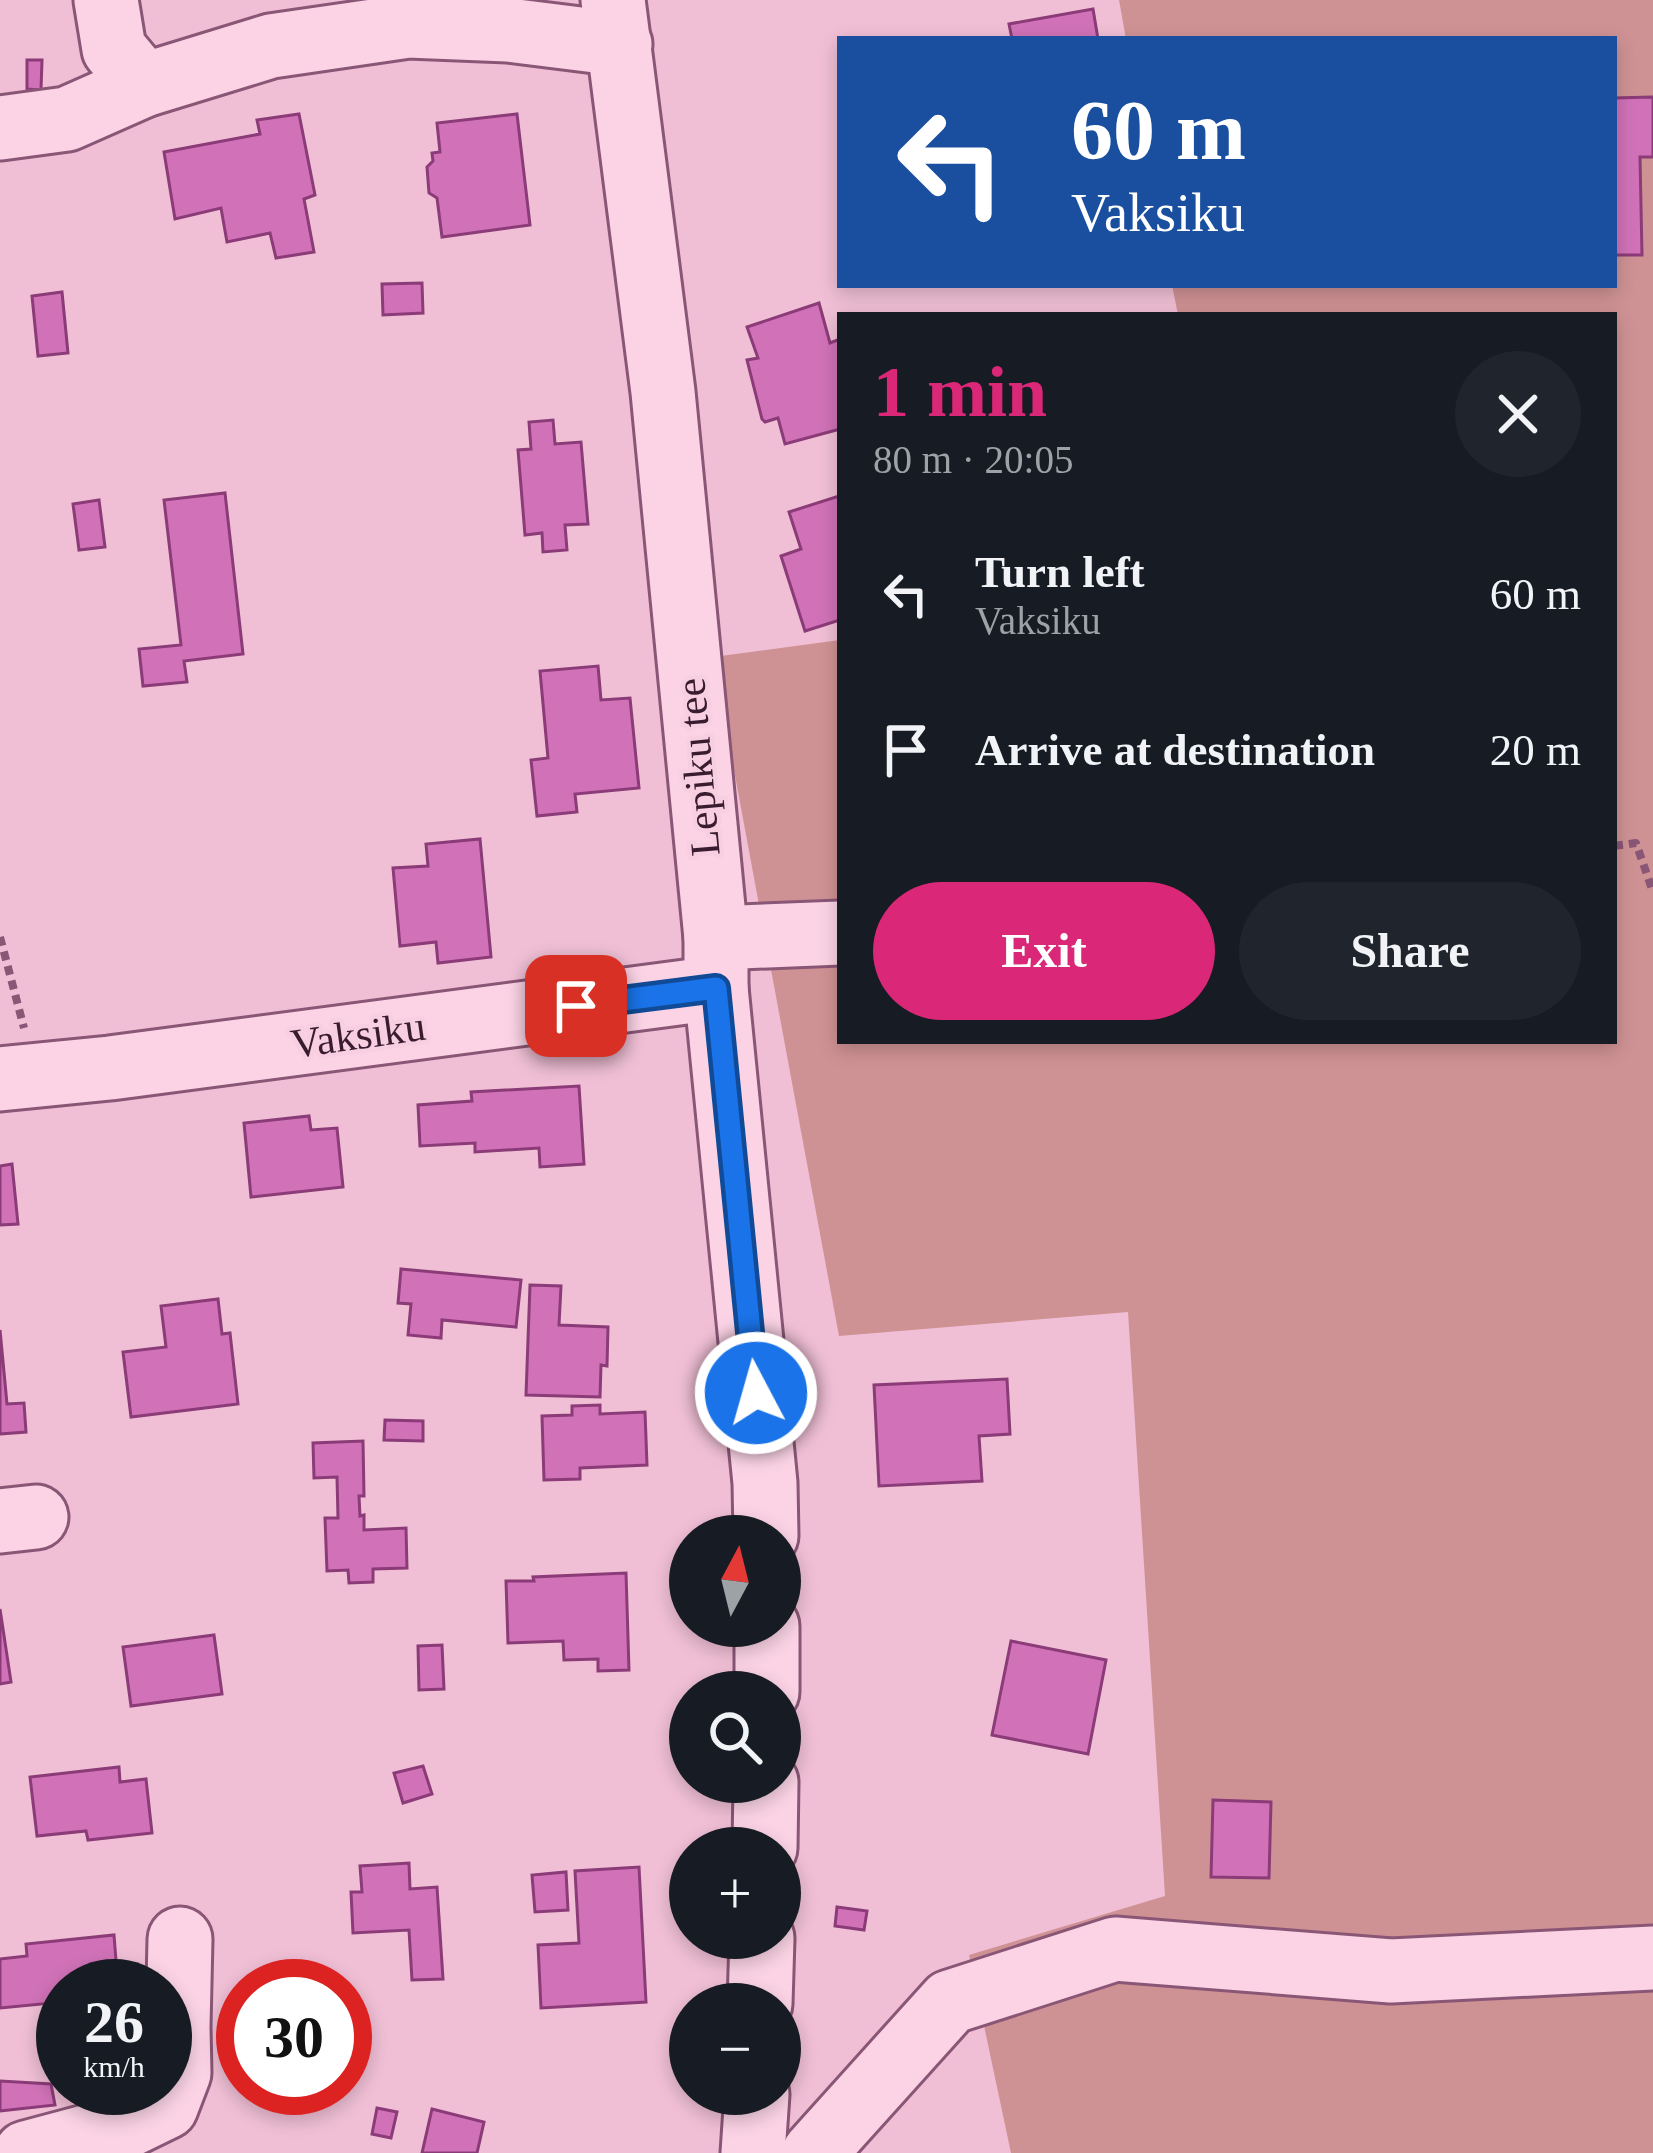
<!DOCTYPE html>
<meta charset="utf-8">
<style>
:root{--surface:#171b24;--page:#20242c;--text:#f1f3f6;--muted:#9ea1a6;--accent:#db2777}
body{margin:0;font-family:"Times New Roman",serif;background:var(--page);color:var(--text);height:100vh;display:flex;flex-direction:column;font-size:45px;white-space:nowrap}
*{box-sizing:border-box;margin:0}
p{font-size:39px;color:var(--muted)}
.icon{flex:none;width:66px;height:66px;fill:none;stroke:currentColor;stroke-width:2;stroke-linecap:round;stroke-linejoin:round}
.map{position:relative;flex:1;overflow:hidden}
.side{position:absolute;left:837px;top:312px;width:780px;height:732px;display:flex;flex-direction:column;background:var(--surface);border-radius:0px;box-shadow:0 6px 18px #0003}
.side>*{flex:none}
.hud{position:absolute;left:837px;top:36px;width:780px;height:252px;border-radius:0px;box-shadow:0 6px 18px #0003;background:#1a4fa0;color:#fff;overflow:hidden}
.needle{width:78px;rotate:7deg}
.fabs{position:absolute;left:669px;top:1515px;display:grid;gap:24px}
.fabs a{display:grid;place-items:center;width:132px;height:132px;border-radius:50%;background:var(--surface);box-shadow:0 6px 18px #0003;font-size:60px}
.speed{position:absolute;left:36px;top:1959px;display:flex;gap:24px;font-size:60px;font-weight:700;text-align:center}
.speed>*{display:grid;place-content:center;width:156px;height:156px;border-radius:50%;background:var(--surface);box-shadow:0 6px 18px #0003;line-height:1}
.speed small{font-size:30px;font-weight:400}
.speed .limit{border:18px solid #d22;background:#fff;color:#111}
.pin{position:absolute;display:grid;place-items:center;width:102px;height:102px;color:#fff;margin:-51px;border-radius:24px;box-shadow:0 6px 18px #0006}
.me{position:absolute;width:132px;margin:-66px;rotate:354deg;stroke-linejoin:round;filter:drop-shadow(0 0 9px #0008)}
.turn{display:flex;align-items:center;gap:42px;height:252px;padding:0 36px;font-size:54px}
.turn .icon{width:156px;height:156px;stroke-width:2.5}
.turn b{display:block;font-size:84px;line-height:102px}
.round{display:grid;place-items:center;flex:none;width:126px;height:126px;border-radius:63px;background:var(--page)}
.overview{display:flex;align-items:center;justify-content:space-between;height:204px;padding:0 36px}
h1{font-size:72px;font-weight:700;line-height:90px;color:var(--accent)}
.action{display:flex;gap:24px;margin-top:auto;padding:24px 36px}
.action a{flex:1;height:138px;border-radius:72px;background:var(--accent);color:#fff;font-size:48px;font-weight:700;line-height:138px;text-align:center}
.action a+a{background:var(--page);color:var(--text)}
ul{padding:0;list-style:none}
li{display:flex;align-items:center;gap:36px;height:156px;padding:0 36px}
li div{flex:1}
li b{display:block;font-size:45px}
li em{font-style:normal}
.map>svg:first-child{display:block}
.green{fill:#cf9294}
.building{fill:#d172b8;stroke:#8b3b77;stroke-width:3}
.lines{fill:none;stroke-linecap:round;stroke-linejoin:round}
.minor-casing{stroke:#8a5676;stroke-width:69}
.path{stroke:#8a5676;stroke-width:8;stroke-dasharray:9 6;stroke-linecap:butt}
.minor{stroke:#fbd3e5;stroke-width:63}
.route-casing{stroke:#114b97;stroke-width:30}
.route{stroke:#1a73e8;stroke-width:21}
.labels{text-anchor:middle;dominant-baseline:central;stroke-width:9;stroke-linejoin:round;paint-order:stroke}
.street-label{font-size:42px;fill:#391c2f;stroke:#f7cfe1}
</style>
<div class="map">
<svg width="1653" height="2153" viewBox="0 0 1653 2153">
<rect width="100%" height="100%" fill="#f0bfd5"/>
<!-- green -->
<polygon class="green" points="1119,0 1653,0 1653,2153 1011,2153 969,1955 1165,1896 1128,1312 839,1336 713,657 840,640 840,1041 1614,1041 1614,315 1178,315 1172,285 1614,285 1614,39 1126,39"/>
<!-- building -->
<g class="building">
<polygon points="1093,9 1098,39 1012,39 1009,24"/>
<polygon points="27,60 42,60 41,90 27,89"/>
<polygon points="1653,97 1653,157 1640,157 1642,255 1614,255 1614,98"/>
<polygon points="299,114 315,195 304,199 314,252 276,258 270,233 227,242 221,208 175,219 164,152 260,134 257,120"/>
<polygon points="517,114 530,225 442,237 437,198 429,193 427,167 433,161 432,153 440,152 437,123"/>
<polygon points="422,283 423,313 383,315 382,284"/>
<polygon points="62,292 68,353 38,356 32,296"/>
<polygon points="819,303 830,343 840,339 840,429 785,444 778,418 765,422 762,419 747,360 758,358 747,327"/>
<polygon points="553,420 555,444 581,442 588,524 565,525 567,550 543,552 542,533 525,535 518,450 531,449 529,422"/>
<polygon points="225,493 243,654 184,661 187,682 143,686 139,649 181,645 164,500"/>
<polygon points="839,496 840,620 805,631 781,556 801,549 789,512"/>
<polygon points="99,500 105,547 79,550 73,504"/>
<polygon points="598,666 601,700 630,698 639,788 575,794 577,812 537,816 531,760 548,758 540,671"/>
<polygon points="480,839 491,957 438,963 436,942 400,946 393,868 428,866 426,844"/>
<polygon points="579,1086 584,1164 540,1167 539,1148 475,1152 475,1143 420,1146 418,1105 472,1101 471,1092"/>
<polygon points="309,1116 311,1130 337,1128 343,1187 251,1197 244,1123"/>
<polygon points="12,1164 18,1224 0,1225 0,1166"/>
<polygon points="401,1269 521,1280 516,1327 442,1320 441,1338 408,1335 411,1304 398,1303"/>
<polygon points="530,1285 561,1286 559,1325 608,1327 607,1366 601,1365 600,1397 526,1395"/>
<polygon points="218,1299 222,1334 230,1333 238,1404 131,1417 123,1352 166,1347 161,1306"/>
<polygon points="0,1330 7,1404 24,1403 26,1432 0,1434"/>
<polygon points="1007,1379 1010,1434 979,1436 982,1481 879,1486 874,1385"/>
<polygon points="600,1405 600,1414 645,1412 647,1465 580,1468 580,1479 544,1480 542,1416 572,1415 572,1406"/>
<polygon points="385,1420 423,1421 423,1441 384,1440"/>
<polygon points="363,1441 364,1496 359,1496 360,1516 364,1515 364,1530 406,1528 407,1568 373,1569 373,1582 349,1583 348,1570 327,1571 325,1518 338,1518 337,1477 314,1478 313,1443"/>
<polygon points="626,1573 629,1670 598,1671 598,1659 564,1660 563,1641 508,1643 506,1581 534,1581 533,1577"/>
<polygon points="0,1609 11,1682 0,1684"/>
<polygon points="214,1635 222,1694 131,1706 123,1647"/>
<polygon points="1011,1641 1106,1660 1088,1754 992,1735"/>
<polygon points="442,1645 444,1689 419,1690 418,1646"/>
<polygon points="423,1766 432,1794 403,1803 394,1773"/>
<polygon points="119,1767 120,1782 146,1779 152,1833 88,1840 86,1831 37,1836 30,1777"/>
<polygon points="1213,1800 1271,1802 1269,1878 1211,1877"/>
<polygon points="409,1863 410,1889 437,1887 443,1979 412,1980 409,1930 353,1933 351,1892 362,1892 360,1866"/>
<polygon points="639,1867 646,2002 541,2008 538,1945 579,1943 575,1871"/>
<polygon points="566,1872 568,1910 535,1912 532,1875"/>
<polygon points="837,1907 867,1911 864,1930 835,1926"/>
<polygon points="114,1935 118,1986 63,1986 63,2002 0,2008 0,1959 27,1956 26,1944"/>
<polygon points="0,2081 51,2084 55,2105 0,2111"/>
<polygon points="377,2108 397,2112 391,2138 372,2134"/>
<polygon points="432,2109 484,2122 477,2153 422,2153"/>
</g>
<g class="lines">
<!-- minor casing -->
<g class="minor-casing">
<g id="minor">
<polyline points="106,0 114,49 144,85"/>
<polyline points="613,0 663,392 716,938 716,988 765,1483 766,1536"/>
<polyline points="0,128 67,119 144,85 271,46 408,26 508,30 620,44"/>
<polyline points="716,938 840,933"/>
<polyline points="0,1079 110,1068 716,988"/>
<polyline points="0,1521 36,1517"/>
<polyline points="767,1692 767,1626"/>
<polyline points="765,1848 766,1782"/>
<polyline points="760,2004 762,1938"/>
<polyline points="26,2153 127,2126 166,2107 179,2073 178,2027 180,1939"/>
<polyline points="753,2153 757,2094"/>
<polyline points="814,2153 950,2002 1115,1949 1391,1971 1653,1958"/>
</g>
</g>
<!-- path -->
<g class="path">
<polyline points="1614,846 1636,843 1653,892"/>
<polyline points="0,937 24,1028"/>
</g>
<!-- minor -->
<use href="#minor" class="minor"/>
</g>
<g class="lines">
<!-- route casing -->
<g class="route-casing">
<polyline id="route" points="576,1006 716,988 756,1393"/>
</g>
<!-- route -->
<use href="#route" class="route"/>
</g>
<g class="labels">
<!-- street labels -->
<g class="street-label">
<text transform="translate(698 767) rotate(-95)">Lepiku tee</text>
<text transform="translate(358 1035) rotate(-8)">Vaksiku</text>
</g>
</g>
</svg>
<div class="fabs">
<a><svg class="needle" viewBox="-14 -14 28 28"><path d="M0-13l5 13h-10z" fill="#e53935"/><path d="M0 13l5-13h-10z" fill="#9ea1a6"/></svg></a>
<a><svg class="icon" aria-label="search" viewBox="0 0 24 24"><circle cx="10" cy="10" r="6"/><path d="M15 15l6 6"/></svg></a>
<a>+</a>
<a>−</a>
</div>
<div class="speed"><div>26<small>km/h</small></div><div class="limit">30</div></div>
<div class="pin" style="left:576px;top:1006px;background:#d93025"><svg class="icon" aria-label="arrive" viewBox="0 0 24 24"><path d="M6 21V4h12l-3 4 3 4H6"/></svg></div>
<svg class="me" style="left:756px;top:1393px" viewBox="-20 -20 40 40"><circle r="17" fill="#1a73e8" stroke="#fff" stroke-width="3"/><path d="M0-11L8 9 0 5-8 9z" fill="#fff"/></svg>
<div class="hud">
<div class="turn"><svg class="icon" aria-label="left" viewBox="0 0 24 24"><path d="M17 20v-9H6M10 6l-5 5 5 5"/></svg><div><b>60 m</b>Vaksiku</div></div>
</div>
<section class="side">
<div class="overview"><div><h1>1 min</h1><p>80 m · 20:05</p></div><a class="round"><svg class="icon" aria-label="close" viewBox="0 0 24 24"><path d="M6 6l12 12M18 6L6 18"/></svg></a></div>
<ul>
<li><svg class="icon" aria-label="left" viewBox="0 0 24 24"><path d="M17 20v-9H6M10 6l-5 5 5 5"/></svg><div><b>Turn left</b><p>Vaksiku</p></div><em>60 m</em></li>
<li><svg class="icon" aria-label="arrive" viewBox="0 0 24 24"><path d="M6 21V4h12l-3 4 3 4H6"/></svg><div><b>Arrive at destination</b></div><em>20 m</em></li>
</ul>
<div class="action"><a>Exit</a><a>Share</a></div>
</section>
</div>
